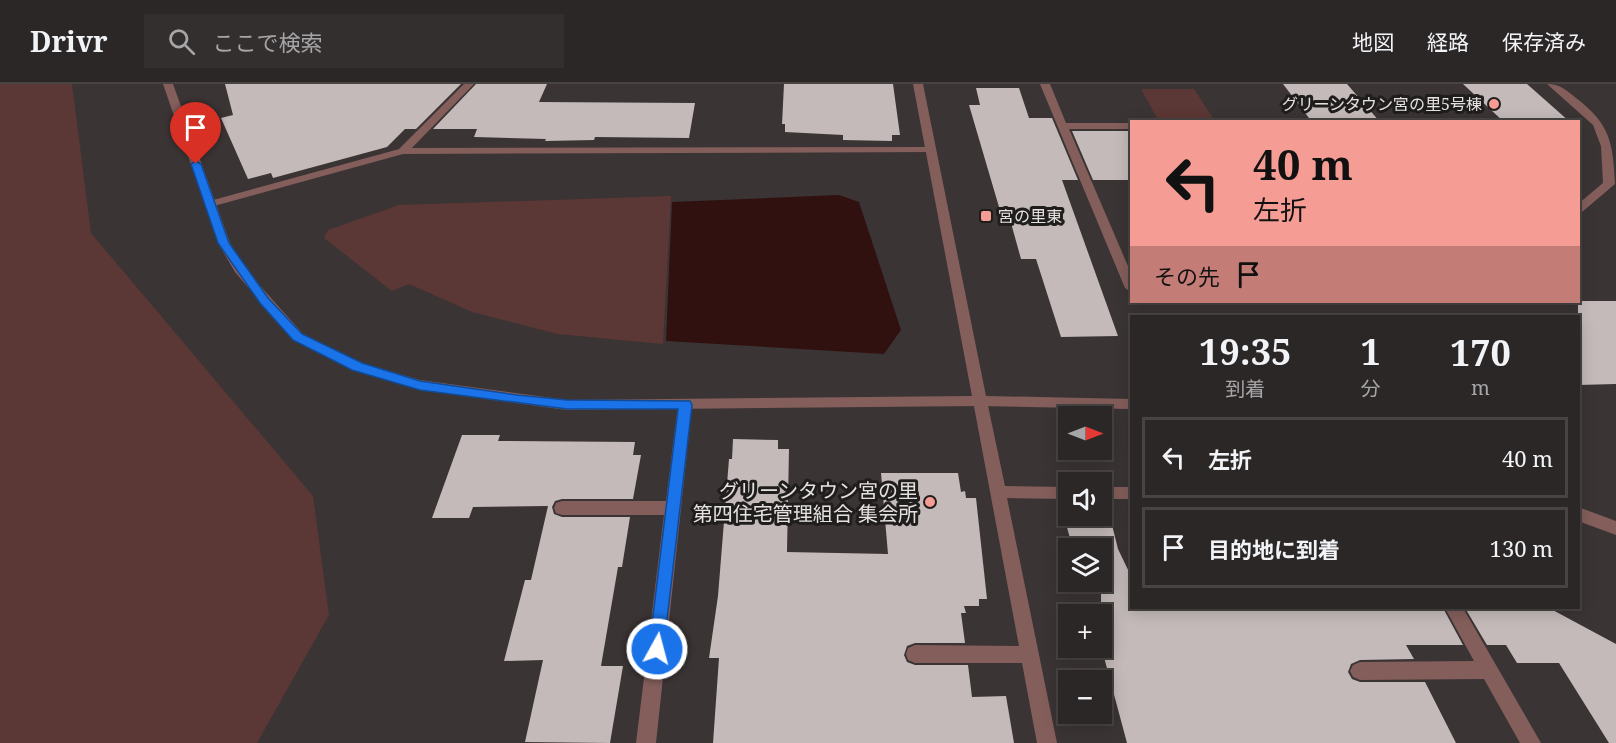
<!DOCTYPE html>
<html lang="ja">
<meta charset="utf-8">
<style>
:root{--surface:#2c2727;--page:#342f2f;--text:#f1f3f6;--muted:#a6a5a7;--line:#484444}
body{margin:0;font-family:"Noto Serif","Noto Sans JP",serif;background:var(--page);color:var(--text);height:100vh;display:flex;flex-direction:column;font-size:22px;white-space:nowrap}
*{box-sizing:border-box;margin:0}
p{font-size:20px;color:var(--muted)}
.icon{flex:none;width:33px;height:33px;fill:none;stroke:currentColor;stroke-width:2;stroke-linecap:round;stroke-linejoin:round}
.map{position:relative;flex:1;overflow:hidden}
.details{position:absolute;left:1130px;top:231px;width:450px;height:294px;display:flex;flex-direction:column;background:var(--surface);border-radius:0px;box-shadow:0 3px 15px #0003,0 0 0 2px var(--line)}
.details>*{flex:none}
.guide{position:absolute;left:1130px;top:36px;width:450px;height:183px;border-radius:0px;box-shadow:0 3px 15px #0003,0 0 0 2px var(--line);background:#f59c95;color:#111;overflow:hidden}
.needle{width:39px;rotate:90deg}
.controls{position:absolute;left:1058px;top:322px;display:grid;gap:12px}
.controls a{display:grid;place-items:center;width:54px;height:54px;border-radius:0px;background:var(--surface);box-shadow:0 3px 15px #0003,0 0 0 2px var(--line);font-size:30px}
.pin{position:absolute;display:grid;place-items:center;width:51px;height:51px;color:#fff;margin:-62px -26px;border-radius:50% 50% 50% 0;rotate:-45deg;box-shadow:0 0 6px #0007}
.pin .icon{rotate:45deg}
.me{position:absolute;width:66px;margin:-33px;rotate:7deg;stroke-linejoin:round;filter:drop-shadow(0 0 4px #0008)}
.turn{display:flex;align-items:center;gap:21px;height:126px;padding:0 24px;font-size:27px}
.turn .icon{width:78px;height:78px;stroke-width:2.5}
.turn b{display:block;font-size:42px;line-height:51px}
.then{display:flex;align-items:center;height:57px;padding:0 24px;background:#0003;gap:12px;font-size:22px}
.eta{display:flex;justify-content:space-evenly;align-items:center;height:102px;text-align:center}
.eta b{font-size:36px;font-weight:700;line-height:42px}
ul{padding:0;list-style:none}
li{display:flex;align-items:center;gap:18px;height:81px;margin:0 12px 9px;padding:0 12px;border:3px solid var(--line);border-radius:0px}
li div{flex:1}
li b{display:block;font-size:22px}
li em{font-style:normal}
header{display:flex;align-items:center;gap:36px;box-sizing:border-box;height:84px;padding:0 30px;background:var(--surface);border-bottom:2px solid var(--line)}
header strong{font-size:28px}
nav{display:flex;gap:33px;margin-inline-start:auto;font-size:21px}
.search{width:420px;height:54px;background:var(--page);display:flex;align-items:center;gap:15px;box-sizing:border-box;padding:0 21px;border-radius:0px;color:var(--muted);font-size:22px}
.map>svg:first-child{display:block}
.green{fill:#5b3735}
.water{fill:#311110}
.building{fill:#c3bab9}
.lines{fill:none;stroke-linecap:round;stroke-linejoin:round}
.pedestrian{fill:#845e5b;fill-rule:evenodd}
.minor{fill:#845e5b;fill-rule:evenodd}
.tertiary{fill:#845e5b;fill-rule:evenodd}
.route{fill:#1a73e8;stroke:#114b97;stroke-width:1.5}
.poi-dot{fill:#f59c95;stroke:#201d1d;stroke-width:2}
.labels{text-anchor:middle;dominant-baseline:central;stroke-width:6;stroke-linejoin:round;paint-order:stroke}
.far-poi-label{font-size:16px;fill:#e5e1e0;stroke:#201d1d;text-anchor:end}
.poi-label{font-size:20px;fill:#e5e1e0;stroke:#201d1d;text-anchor:end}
</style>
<header>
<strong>Drivr</strong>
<div class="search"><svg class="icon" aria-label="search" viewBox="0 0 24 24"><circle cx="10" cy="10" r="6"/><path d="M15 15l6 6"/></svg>ここで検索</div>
<nav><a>地図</a><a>経路</a><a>保存済み</a></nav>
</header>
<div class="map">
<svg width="1616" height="659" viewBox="0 0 1616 659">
<rect width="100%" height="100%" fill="#3b3434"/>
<!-- green -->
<g class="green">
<polygon points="0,0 72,0 91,149 313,412 329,531 257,659 0,659"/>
<polygon points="1141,5 1194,5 1213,34 1157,34"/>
<polygon points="671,112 663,260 557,250 472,228 409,200 392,207 324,154 328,146 399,121"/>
</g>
<!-- water -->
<polygon class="water" points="839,111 859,118 901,246 884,270 666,257 672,118"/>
<!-- building -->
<g class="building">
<polygon points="225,0 461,0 416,45 405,45 387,63 273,94 271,89 248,95 221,34 233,31"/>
<polygon points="476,0 547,0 539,18 695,19 689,54 595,53 594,56 545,57 546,55 474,53 477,45 433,45"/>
<polygon points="784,0 893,0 900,51 892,51 892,57 843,56 843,51 785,48 785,40 782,40"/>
<polygon points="1283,0 1347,0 1380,38 1312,38"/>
<polygon points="1463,0 1527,0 1570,38 1504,38"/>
<polygon points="976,4 1019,4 1029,34 1052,34 1078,96 1062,96 1118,252 1061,253 1036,175 1021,175 1011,139 1004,140 969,21 980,21"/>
<polygon points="1072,47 1131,47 1131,96 1093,96"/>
<polygon points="1578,217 1616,217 1616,300 1578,301"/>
<polygon points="462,351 500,351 498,357 635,358 633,371 641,371 633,415 562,415 555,417 552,423 554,430 562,433 630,433 622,483 618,483 601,582 623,582 610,659 525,658 543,576 504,577 525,496 531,496 548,422 473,423 469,434 432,434"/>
<polygon points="733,355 778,356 778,365 789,365 787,468 888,470 881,389 958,389 961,408 965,407 966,414 976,414 987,515 979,515 979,522 964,522 966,529 961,529 965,559 915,559 907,562 904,571 907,578 915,581 968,581 972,613 1006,612 1014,659 713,659 719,574 709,574 718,512 729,375 732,375"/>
<polygon points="1063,429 1068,429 1068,432 1101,432 1101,429 1109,429 1118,465 1131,492 1131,524 1443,524 1463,561 1406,561 1414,575 1360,576 1351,580 1348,588 1352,595 1360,598 1425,598 1456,659 1127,659 1101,562 1101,465 1073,465"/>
<polygon points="1465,524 1549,524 1616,560 1616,659 1609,659 1559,579 1517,579 1506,561 1487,561"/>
</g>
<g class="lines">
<!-- pedestrian -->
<polygon class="pedestrian" points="464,0 474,0 407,69 399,69 399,65"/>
<!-- minor -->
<g class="minor">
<polygon points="1040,0 1050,0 1066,39 1131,39 1131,45 1069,45 1131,189 1131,208 1125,204"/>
<path d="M1547,0C1560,0 1566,6 1576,14C1610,40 1613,58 1615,100L1582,128L1578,130V120L1603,99L1601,62L1593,41Z"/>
<polygon points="931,63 935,64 935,68 403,70 214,122 206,122 204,120 206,118 403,64"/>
<polygon points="980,312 987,317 1005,402 1068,403 1068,415 1007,414 1057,659 1037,659 1022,579 915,579 908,576 906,570 908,564 915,561 1019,562 973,317"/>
<polygon points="685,316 692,321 656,659 636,659 664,431 562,431 556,429 554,424 556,419 562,417 666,417 678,321"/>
<rect x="1101" y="403" width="30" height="12"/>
<polygon points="1445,524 1463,524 1541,659 1520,659 1484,595 1360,596 1353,593 1350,587 1353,581 1360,578 1474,577"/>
</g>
<!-- tertiary -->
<g class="tertiary">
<polygon points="163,0 173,0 230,159 246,186 303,250 362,279 420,296 567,316 972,312 913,0 923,0 986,312 1131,315 1131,325 980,322 567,326 420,306 352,285 293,256 235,188 218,159"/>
<polygon points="1578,423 1616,437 1616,451 1578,437"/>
</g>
</g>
<!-- route -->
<polygon class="route" points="196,77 201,80 229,159 268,214 302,250 362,279 420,297 517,311 567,316 690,317 692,321 663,570 657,573 651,570 649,565 678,325 567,325 420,306 352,286 293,256 260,219 218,159 191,80"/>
<!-- markers -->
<g class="poi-dot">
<circle cx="1494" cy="20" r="6"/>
<rect x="980" y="126" width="12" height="12" rx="3"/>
<circle cx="930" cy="418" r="6"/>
</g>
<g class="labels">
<!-- far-poi labels -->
<g class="far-poi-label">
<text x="1482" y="20">グリーンタウン宮の里5号棟</text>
<text x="998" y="132" text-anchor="start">宮の里東</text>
</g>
<!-- poi labels -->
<g class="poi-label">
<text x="918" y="406">グリーンタウン宮の里<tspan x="918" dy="23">第四住宅管理組合 集会所</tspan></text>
</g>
</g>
</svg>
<div class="controls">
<a><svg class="needle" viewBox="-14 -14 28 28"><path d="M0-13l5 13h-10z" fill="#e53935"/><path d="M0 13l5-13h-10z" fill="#a6a5a7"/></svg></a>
<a><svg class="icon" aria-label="sound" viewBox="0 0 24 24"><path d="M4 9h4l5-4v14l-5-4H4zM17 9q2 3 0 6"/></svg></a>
<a><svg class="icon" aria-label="layers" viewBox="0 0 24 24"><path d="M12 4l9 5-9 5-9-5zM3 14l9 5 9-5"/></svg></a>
<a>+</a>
<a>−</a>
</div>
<div class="pin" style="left:196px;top:80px;background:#d93025"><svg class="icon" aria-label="arrive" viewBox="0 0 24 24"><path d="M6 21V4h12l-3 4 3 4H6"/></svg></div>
<svg class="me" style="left:657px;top:565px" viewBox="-20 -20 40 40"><circle r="17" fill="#1a73e8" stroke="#fff" stroke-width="3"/><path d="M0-11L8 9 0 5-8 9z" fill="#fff"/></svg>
<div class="guide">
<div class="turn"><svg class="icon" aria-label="left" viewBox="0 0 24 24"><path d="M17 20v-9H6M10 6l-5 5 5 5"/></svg><div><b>40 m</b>左折</div></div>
<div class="then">その先<svg class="icon" aria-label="arrive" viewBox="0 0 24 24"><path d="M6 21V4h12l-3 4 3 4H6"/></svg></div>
</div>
<section class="details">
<div class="eta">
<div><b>19:35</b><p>到着</p></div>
<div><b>1</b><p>分</p></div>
<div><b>170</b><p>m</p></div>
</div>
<ul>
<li><svg class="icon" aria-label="left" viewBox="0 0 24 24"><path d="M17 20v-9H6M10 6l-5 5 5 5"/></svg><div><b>左折</b></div><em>40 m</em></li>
<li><svg class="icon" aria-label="arrive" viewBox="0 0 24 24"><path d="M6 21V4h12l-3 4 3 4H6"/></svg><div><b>目的地に到着</b></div><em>130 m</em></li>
</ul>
</section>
</div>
